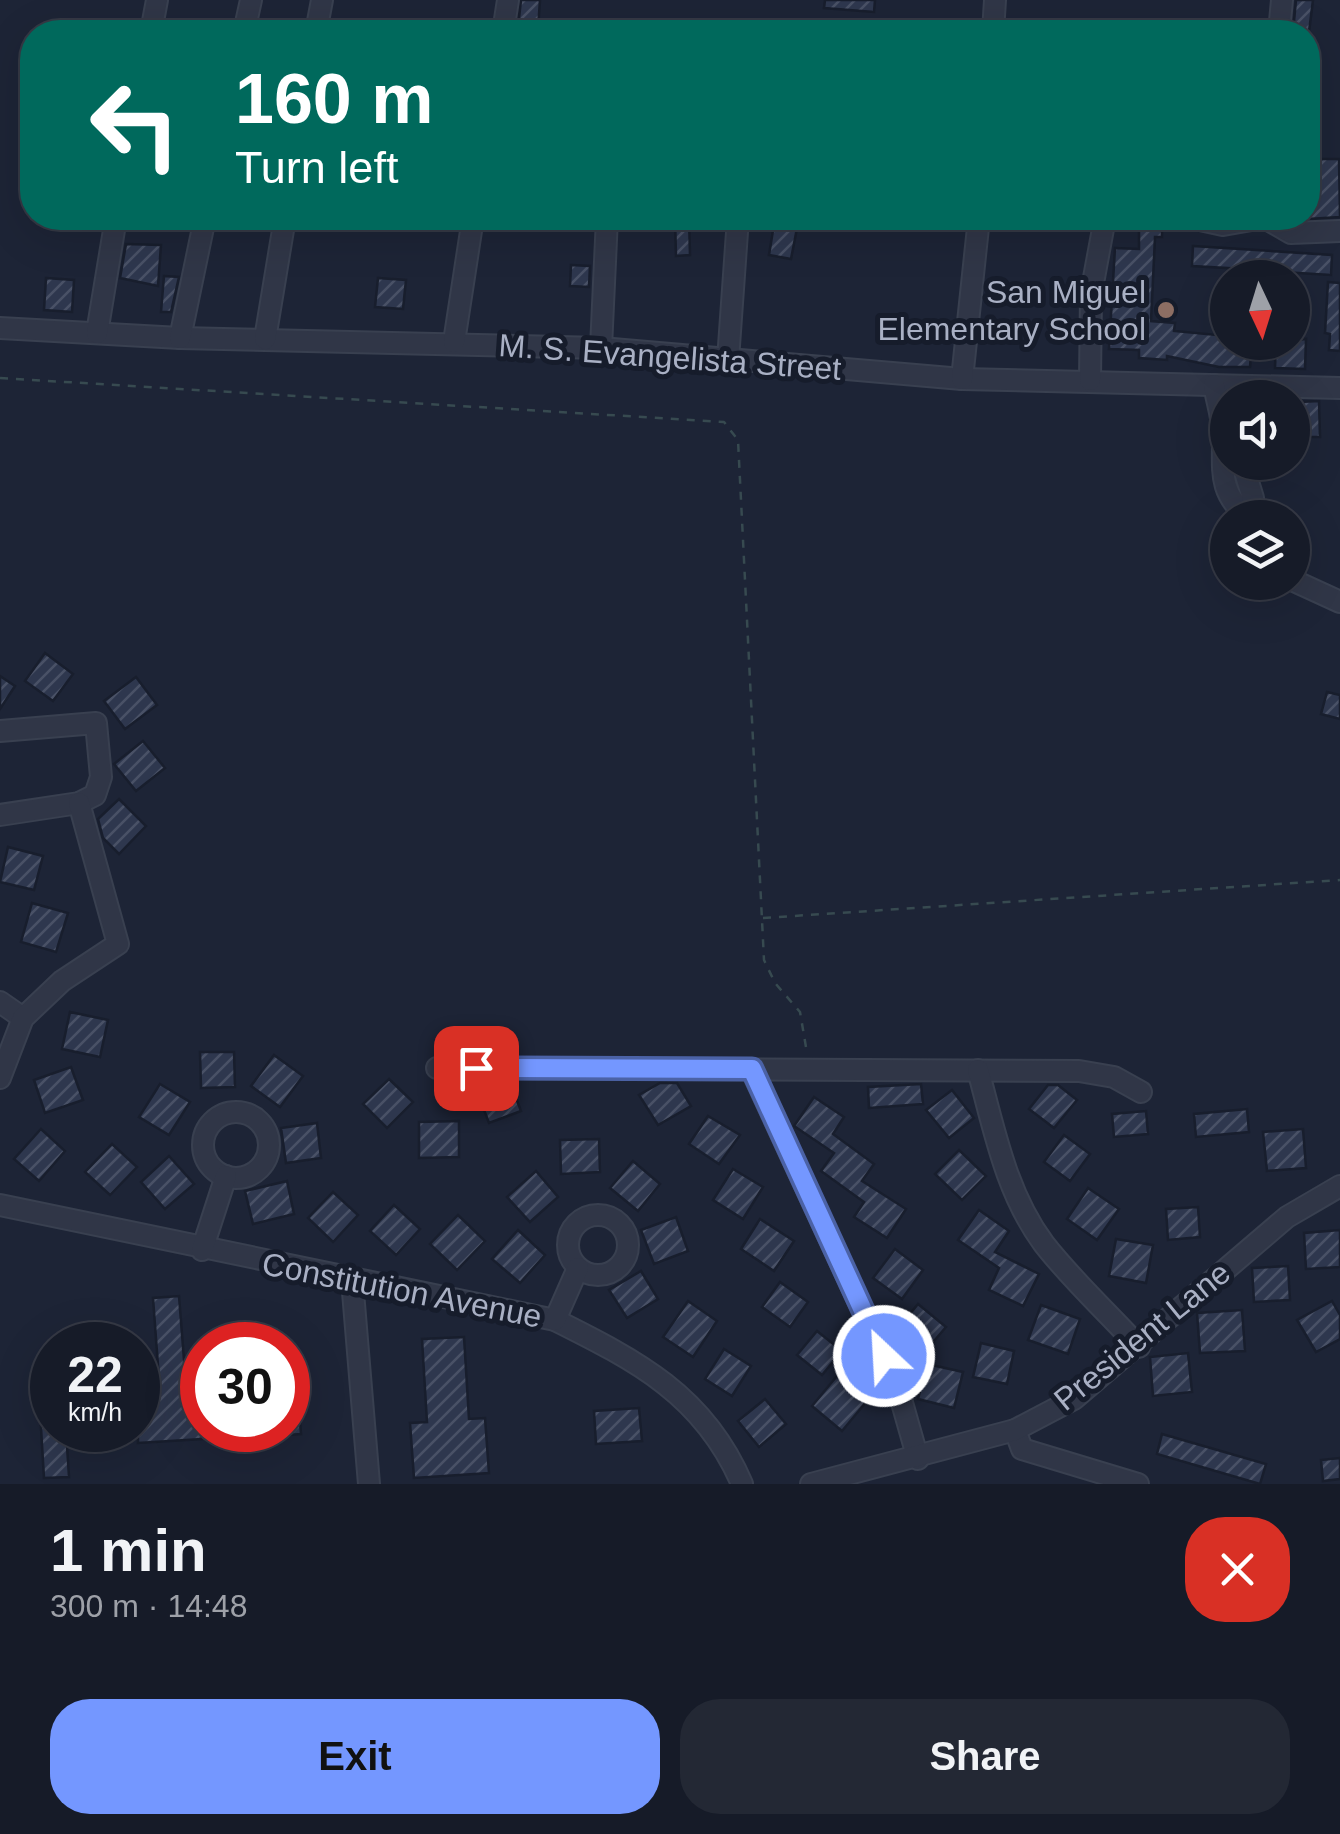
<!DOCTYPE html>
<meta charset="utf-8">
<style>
:root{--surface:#161b28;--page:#232834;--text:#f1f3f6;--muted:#9ea1a8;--line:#353945;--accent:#7497ff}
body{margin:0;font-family:Helvetica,sans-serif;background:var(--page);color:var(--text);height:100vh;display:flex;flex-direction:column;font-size:38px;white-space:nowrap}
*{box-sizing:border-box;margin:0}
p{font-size:32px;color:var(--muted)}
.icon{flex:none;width:55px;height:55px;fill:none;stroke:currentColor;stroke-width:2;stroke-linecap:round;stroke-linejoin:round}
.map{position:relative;height:1484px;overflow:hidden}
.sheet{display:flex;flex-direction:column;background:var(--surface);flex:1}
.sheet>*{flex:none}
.top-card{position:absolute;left:20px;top:20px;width:1300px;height:210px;border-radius:40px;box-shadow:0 10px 40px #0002,0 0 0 2px var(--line);background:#00695c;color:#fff;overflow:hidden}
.needle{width:65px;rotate:176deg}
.controls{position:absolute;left:1210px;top:260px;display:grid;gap:20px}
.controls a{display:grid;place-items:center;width:100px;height:100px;border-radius:50%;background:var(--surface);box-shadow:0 10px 40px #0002,0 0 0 2px var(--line);font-size:50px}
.speed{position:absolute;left:30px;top:1322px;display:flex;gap:20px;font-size:50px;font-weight:700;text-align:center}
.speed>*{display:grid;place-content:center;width:130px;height:130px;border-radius:50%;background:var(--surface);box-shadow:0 10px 40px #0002,0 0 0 2px var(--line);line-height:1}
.speed small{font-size:25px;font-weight:400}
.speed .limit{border:15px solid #d22;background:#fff;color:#111}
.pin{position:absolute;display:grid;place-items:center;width:85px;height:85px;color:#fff;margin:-42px;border-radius:20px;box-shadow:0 5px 15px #0006}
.me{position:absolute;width:110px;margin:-55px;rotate:335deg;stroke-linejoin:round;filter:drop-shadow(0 0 8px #0008)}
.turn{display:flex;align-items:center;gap:35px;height:210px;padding:0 50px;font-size:45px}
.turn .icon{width:130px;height:130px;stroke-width:2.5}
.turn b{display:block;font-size:70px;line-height:85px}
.round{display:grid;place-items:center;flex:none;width:105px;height:105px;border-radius:40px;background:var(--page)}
.summary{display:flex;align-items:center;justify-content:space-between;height:170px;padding:0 50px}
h1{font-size:60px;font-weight:700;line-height:75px}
.cta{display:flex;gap:20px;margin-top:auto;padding:20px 50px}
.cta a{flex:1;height:115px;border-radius:40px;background:var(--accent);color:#111;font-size:40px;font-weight:700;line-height:115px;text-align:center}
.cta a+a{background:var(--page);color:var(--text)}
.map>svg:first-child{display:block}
.building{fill:url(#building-hatch);stroke:#181e2d;stroke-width:2.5}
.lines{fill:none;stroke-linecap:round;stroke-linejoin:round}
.minor-casing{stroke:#394050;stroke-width:24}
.path{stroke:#374a50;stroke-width:2.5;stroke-dasharray:8 8;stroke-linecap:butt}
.minor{stroke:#303647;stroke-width:20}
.route-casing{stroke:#4b62a6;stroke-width:25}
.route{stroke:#7497ff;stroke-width:18}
.education-dot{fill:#8d6e63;stroke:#161c2b;stroke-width:4}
.labels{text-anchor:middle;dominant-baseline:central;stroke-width:10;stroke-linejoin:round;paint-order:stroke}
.poi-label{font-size:32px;fill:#a9b0c4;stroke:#161c2b;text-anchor:end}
.street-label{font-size:32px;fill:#a9b0c4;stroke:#161c2b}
</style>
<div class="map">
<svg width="1340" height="1484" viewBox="0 0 1340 1484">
<defs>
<pattern id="building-hatch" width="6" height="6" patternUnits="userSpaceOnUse" patternTransform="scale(2.5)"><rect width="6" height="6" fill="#2e374e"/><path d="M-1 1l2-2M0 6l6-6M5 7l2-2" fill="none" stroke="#495166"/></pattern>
</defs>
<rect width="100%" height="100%" fill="#1d2436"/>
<!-- building -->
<g class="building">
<polygon points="521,0 540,0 538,29 518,27"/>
<polygon points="825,0 875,0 874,12 824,8"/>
<polygon points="1296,0 1313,0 1309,32 1293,32"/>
<polygon points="746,20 788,26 788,32 744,32"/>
<polygon points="1308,159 1339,159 1340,217 1308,219"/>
<polygon points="394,218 420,218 421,228 395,230"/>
<polygon points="675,218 689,218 690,255 676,256"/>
<polygon points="775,218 799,218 791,259 769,255"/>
<polygon points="1139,221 1162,221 1162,237 1155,237 1151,321 1175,323 1174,331 1216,335 1217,330 1228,331 1228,342 1252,342 1250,367 1219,367 1167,356 1167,360 1139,358 1139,350 1109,349 1115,248 1139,249"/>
<polygon points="126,244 161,245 158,286 120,278"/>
<polygon points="1193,246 1332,255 1331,275 1265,271 1265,278 1243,278 1244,269 1192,266"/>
<polygon points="571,265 590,266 589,287 570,286"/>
<polygon points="164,276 179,277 171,312 161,312"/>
<polygon points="46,278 74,280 72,312 44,310"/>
<polygon points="378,278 406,280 403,309 375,307"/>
<polygon points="1328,282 1340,283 1340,351 1329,350 1330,334 1325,333"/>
<polygon points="1306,339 1305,369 1275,368 1276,342"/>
<polygon points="1319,401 1320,437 1300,437 1299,402"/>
<polygon points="45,653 73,674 53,701 25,681"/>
<polygon points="0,676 15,686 0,709"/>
<polygon points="136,677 157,705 125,729 104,701"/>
<polygon points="1327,692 1340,695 1340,719 1321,714"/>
<polygon points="143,741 165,768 136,791 114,764"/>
<polygon points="119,799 146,826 119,854 103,838 98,819"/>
<polygon points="8,847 43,856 34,890 0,882"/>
<polygon points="32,903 68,913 56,952 21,942"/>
<polygon points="70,1012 108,1020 100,1057 62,1049"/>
<polygon points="200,1052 234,1052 235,1087 201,1088"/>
<polygon points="274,1055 303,1076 280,1107 251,1086"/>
<polygon points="71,1067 83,1100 45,1113 34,1080"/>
<polygon points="389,1079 413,1102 387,1128 363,1104"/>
<polygon points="495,1082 510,1082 521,1111 489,1123 476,1089"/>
<polygon points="660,1083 677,1083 691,1106 658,1125 639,1095"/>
<polygon points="160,1084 190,1102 169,1135 139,1117"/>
<polygon points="921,1084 923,1104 869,1108 868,1087"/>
<polygon points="1048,1085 1058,1085 1077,1100 1054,1128 1029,1109"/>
<polygon points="952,1090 974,1118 949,1138 926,1110"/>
<polygon points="814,1097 844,1117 833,1134 874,1164 862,1181 906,1209 887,1238 854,1217 864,1202 821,1171 834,1153 794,1126"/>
<polygon points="1247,1109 1249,1132 1196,1137 1194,1114"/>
<polygon points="1146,1111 1148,1134 1114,1137 1112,1114"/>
<polygon points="708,1116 740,1135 719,1164 689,1144"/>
<polygon points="459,1121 459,1157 419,1158 419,1122"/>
<polygon points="317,1123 321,1158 286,1163 281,1128"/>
<polygon points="41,1129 65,1151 39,1181 14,1159"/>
<polygon points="1303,1129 1306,1168 1267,1171 1263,1132"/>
<polygon points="1064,1135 1090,1154 1070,1181 1044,1162"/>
<polygon points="599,1139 600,1172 561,1174 560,1140"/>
<polygon points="112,1144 137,1167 110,1195 85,1172"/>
<polygon points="959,1150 986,1176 962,1200 935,1174"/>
<polygon points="169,1156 194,1184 165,1209 141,1182"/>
<polygon points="633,1161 660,1184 638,1211 610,1188"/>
<polygon points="733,1169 763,1187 743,1219 713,1200"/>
<polygon points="536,1171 558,1197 530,1222 507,1197"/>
<polygon points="287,1181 294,1214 253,1224 245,1191"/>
<polygon points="1088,1188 1119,1209 1097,1240 1067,1219"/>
<polygon points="333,1192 358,1215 333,1242 308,1218"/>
<polygon points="394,1205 420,1229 396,1255 370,1231"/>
<polygon points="1198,1207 1200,1237 1168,1240 1166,1209"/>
<polygon points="979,1210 1009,1231 995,1252 1039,1274 1023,1306 989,1290 999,1268 958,1240"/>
<polygon points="458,1215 485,1241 457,1270 430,1244"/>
<polygon points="676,1217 688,1251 654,1264 641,1230"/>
<polygon points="760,1219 794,1241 774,1271 741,1249"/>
<polygon points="518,1230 545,1255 520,1283 492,1259"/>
<polygon points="1340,1230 1340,1267 1306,1269 1304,1233"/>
<polygon points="1116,1239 1153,1245 1146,1283 1109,1276"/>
<polygon points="895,1249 923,1270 902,1299 873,1278"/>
<polygon points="1288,1266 1290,1300 1254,1302 1252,1268"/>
<polygon points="641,1271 658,1299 627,1318 609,1290"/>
<polygon points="780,1282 808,1302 790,1327 762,1307"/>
<polygon points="179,1296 188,1411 202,1410 202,1439 138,1443 138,1380 159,1379 153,1298"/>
<polygon points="688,1301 717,1321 693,1357 663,1337"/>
<polygon points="1332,1301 1340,1315 1340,1339 1316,1352 1297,1320"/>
<polygon points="918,1304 946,1327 923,1354 896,1331"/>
<polygon points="1041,1305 1080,1319 1068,1354 1028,1340"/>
<polygon points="1242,1310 1245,1351 1200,1353 1197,1313"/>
<polygon points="817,1331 842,1351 822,1375 797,1355"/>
<polygon points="464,1337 469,1419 485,1418 489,1473 414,1478 410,1423 427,1422 422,1339"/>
<polygon points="981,1343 1014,1351 1007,1384 973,1377"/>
<polygon points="724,1349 751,1366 732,1396 705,1379"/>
<polygon points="1188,1353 1192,1392 1153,1396 1150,1357"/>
<polygon points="52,1360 52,1430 66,1430 69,1477 44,1478 37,1361"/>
<polygon points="927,1364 963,1372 954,1408 918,1399"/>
<polygon points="837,1376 867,1401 842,1431 812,1406"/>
<polygon points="288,1393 298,1393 301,1434 288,1435"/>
<polygon points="765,1399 786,1424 759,1447 738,1421"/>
<polygon points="639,1408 642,1441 596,1444 594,1411"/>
<polygon points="1162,1434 1266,1464 1260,1484 1157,1454"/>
<polygon points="1340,1458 1340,1479 1323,1481 1321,1460"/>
</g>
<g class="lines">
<!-- minor casing -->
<g class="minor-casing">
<g id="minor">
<polyline points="151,32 157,0"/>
<polyline points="244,32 251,0"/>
<polyline points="316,32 322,0"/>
<polyline points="503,32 508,0"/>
<polyline points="993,32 995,0"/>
<polyline points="1279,32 1282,0"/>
<polyline points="1191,218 1223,225 1263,218"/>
<polyline points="1265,218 1291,233 1340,231"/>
<polyline points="0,328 180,338 601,348 962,379 1340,388"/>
<polyline points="97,333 116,218"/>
<polyline points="180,338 205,218"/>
<polyline points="265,339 285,218"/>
<polyline points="454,342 473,218"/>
<polyline points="601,348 607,218"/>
<polyline points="728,360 738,218"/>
<polyline points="962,379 979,218"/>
<polyline points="1090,380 1091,294 1105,218"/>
<path d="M1214,385C1217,402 1224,422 1223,440C1223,473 1219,493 1249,518"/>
<polyline points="1242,462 1253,498 1249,517"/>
<polyline points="1292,580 1340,602"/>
<polyline points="0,731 96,723 101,777 95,795 79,803 0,815"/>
<polyline points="0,1002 23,1018"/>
<polyline points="437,1068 1079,1071 1114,1077 1141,1092"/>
<polyline points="751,1069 897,1385 918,1459"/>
<path d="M978,1070C994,1129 1006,1193 1044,1244C1072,1280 1108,1313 1139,1347"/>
<polyline points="0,1078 23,1018 62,981 118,944 79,803"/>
<circle cx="236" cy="1145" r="33"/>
<path d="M0,1205L555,1320C637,1361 704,1395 742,1484"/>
<circle cx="598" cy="1245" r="30"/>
<polyline points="202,1250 226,1176"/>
<polyline points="352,1280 369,1484"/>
<polyline points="555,1320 578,1268"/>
<polyline points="1015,1430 1022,1449 1138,1484"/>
<polyline points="811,1484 1015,1430 1074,1399 1287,1217 1340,1186"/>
</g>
</g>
<!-- path -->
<g class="path">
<polyline points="0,378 724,422 738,440 764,960 775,983 800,1012 807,1053"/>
<polyline points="763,918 1340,880"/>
</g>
<!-- minor -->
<use href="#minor" class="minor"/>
</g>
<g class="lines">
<!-- route casing -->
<g class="route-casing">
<polyline id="route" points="476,1068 752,1069 884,1356"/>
</g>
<!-- route -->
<use href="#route" class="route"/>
</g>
<!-- markers -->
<circle class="education-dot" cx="1166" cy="310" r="10"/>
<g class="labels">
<!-- poi labels -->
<g class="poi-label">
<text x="1146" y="292">San Miguel<tspan x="1146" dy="37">Elementary School</tspan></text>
</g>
<!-- street labels -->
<g class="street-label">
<text transform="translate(670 357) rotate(4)">M. S. Evangelista Street</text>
<text transform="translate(402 1290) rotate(11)">Constitution Avenue</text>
<text transform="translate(1142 1336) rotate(-39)">President Lane</text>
</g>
</g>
</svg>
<div class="controls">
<a><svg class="needle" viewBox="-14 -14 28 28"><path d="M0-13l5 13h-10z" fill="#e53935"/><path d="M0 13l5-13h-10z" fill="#9ea1a8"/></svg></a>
<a><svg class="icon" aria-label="sound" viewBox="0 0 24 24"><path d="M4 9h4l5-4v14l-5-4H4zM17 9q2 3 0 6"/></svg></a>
<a><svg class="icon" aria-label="layers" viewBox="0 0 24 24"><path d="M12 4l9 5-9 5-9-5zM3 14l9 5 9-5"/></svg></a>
</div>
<div class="speed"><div>22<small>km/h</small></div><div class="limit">30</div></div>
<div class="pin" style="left:476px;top:1068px;background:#d93025"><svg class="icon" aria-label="arrive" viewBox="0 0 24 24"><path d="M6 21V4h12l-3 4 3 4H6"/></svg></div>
<svg class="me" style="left:884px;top:1356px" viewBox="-20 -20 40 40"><circle r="17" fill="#7497ff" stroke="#fff" stroke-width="3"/><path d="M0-11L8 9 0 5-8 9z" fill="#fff"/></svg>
<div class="top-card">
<div class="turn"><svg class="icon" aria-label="left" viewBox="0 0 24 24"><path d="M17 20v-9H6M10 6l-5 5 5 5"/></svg><div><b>160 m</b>Turn left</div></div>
</div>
</div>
<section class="sheet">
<div class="summary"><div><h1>1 min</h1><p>300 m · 14:48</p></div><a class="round" style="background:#d93025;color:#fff"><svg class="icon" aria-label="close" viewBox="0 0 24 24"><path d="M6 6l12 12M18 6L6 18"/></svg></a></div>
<div class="cta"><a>Exit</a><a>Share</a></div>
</section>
